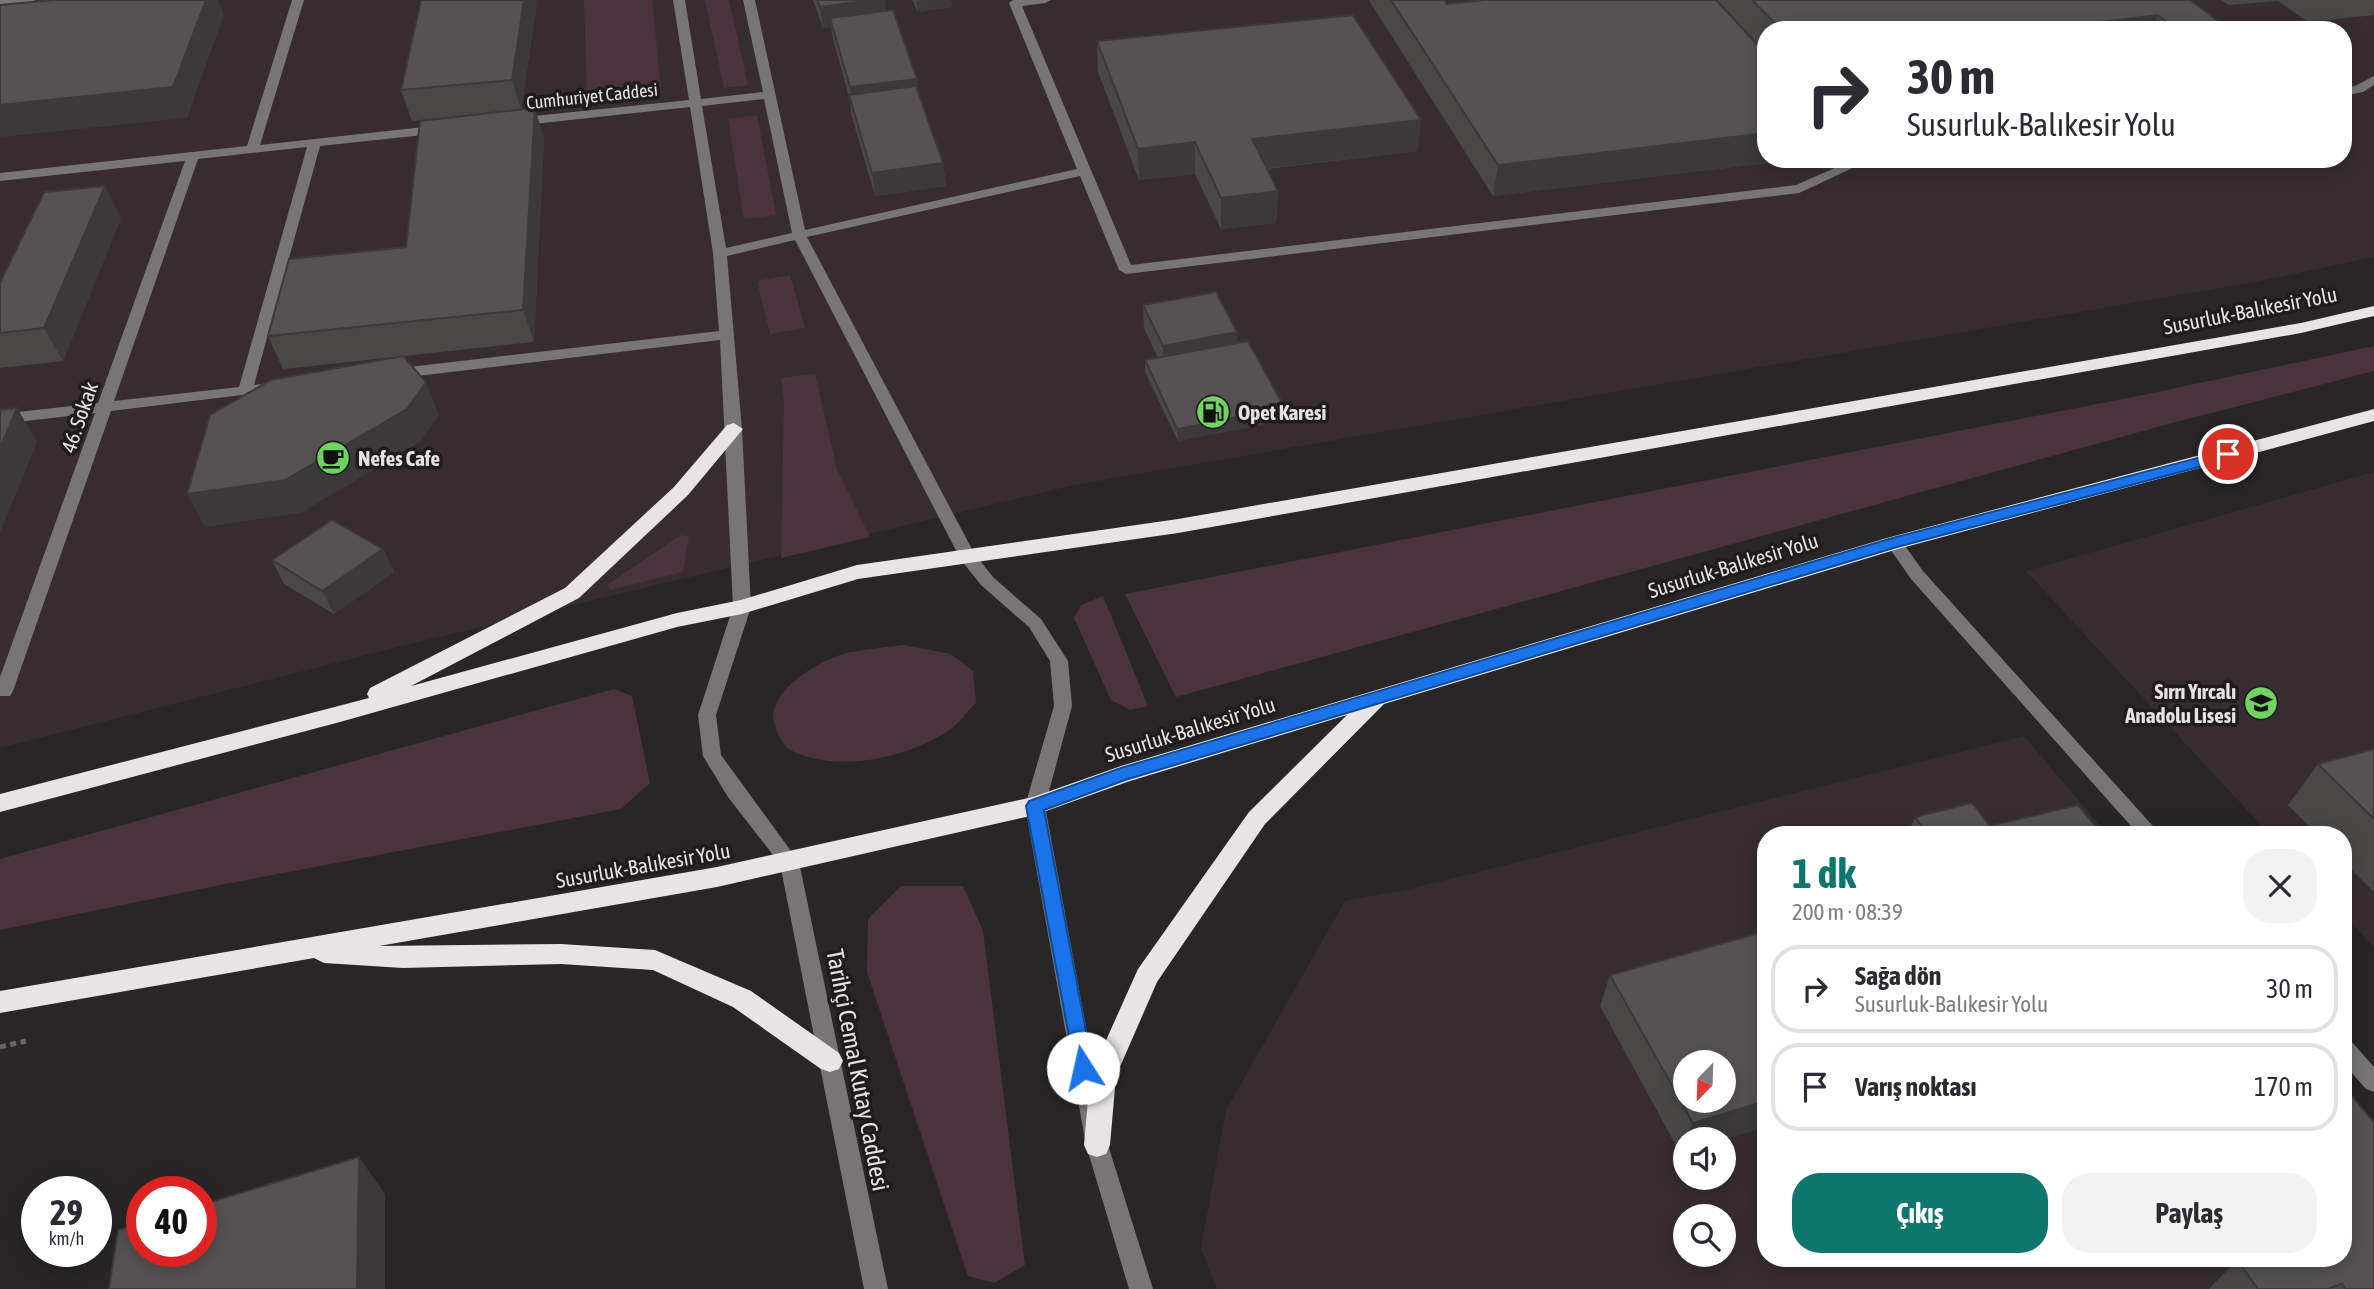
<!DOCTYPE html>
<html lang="tr">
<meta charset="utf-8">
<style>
:root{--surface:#fff;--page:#f2f2f3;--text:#2b2b33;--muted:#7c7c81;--line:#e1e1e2;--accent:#0f766e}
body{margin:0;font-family:"Asap Condensed",sans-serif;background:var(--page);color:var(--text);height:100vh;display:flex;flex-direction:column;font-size:26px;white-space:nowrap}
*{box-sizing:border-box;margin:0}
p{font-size:23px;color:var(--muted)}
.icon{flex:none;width:38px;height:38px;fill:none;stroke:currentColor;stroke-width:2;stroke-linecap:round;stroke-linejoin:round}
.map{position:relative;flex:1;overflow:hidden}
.sheet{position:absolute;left:1757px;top:826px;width:595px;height:441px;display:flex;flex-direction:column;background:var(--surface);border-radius:28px;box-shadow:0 4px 18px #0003}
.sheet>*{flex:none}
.guide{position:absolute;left:1757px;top:21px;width:595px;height:147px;border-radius:28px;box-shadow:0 4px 18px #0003;background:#fff;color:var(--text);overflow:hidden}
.needle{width:46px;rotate:203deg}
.controls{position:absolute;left:1673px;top:1050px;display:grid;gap:14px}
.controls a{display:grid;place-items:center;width:63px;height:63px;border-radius:50%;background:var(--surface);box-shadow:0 4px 18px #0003;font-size:35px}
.speed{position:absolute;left:21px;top:1176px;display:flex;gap:14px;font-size:35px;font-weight:700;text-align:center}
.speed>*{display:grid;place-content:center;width:91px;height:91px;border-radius:50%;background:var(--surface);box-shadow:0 4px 18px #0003;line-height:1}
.speed small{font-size:18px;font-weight:400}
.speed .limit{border:10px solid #d22;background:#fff;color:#111}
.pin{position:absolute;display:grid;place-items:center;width:60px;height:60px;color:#fff;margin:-30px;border:4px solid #fff;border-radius:50%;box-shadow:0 2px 7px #0007}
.me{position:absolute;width:77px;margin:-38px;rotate:350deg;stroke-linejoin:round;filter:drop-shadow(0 0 5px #0008)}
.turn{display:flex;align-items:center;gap:24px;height:147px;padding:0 35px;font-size:32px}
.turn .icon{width:91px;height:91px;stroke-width:2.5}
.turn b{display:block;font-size:49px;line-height:60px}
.round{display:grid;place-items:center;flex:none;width:74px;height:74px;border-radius:28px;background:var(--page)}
.overview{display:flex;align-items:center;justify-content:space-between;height:119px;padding:0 35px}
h1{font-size:42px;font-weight:700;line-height:52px;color:var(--accent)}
.cta{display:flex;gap:14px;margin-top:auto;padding:14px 35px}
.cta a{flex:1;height:80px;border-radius:28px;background:var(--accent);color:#fff;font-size:28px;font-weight:700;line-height:80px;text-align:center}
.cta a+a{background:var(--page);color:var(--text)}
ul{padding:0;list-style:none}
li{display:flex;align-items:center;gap:21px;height:88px;margin:0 14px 10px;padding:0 21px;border:4px solid var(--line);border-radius:28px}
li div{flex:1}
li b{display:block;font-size:26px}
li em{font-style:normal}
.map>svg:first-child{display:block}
.built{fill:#372d31;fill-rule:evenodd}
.green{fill:#4a333d}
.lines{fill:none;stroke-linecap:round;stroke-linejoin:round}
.path{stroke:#686566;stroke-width:5;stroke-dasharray:6 4.5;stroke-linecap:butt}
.minor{fill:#777576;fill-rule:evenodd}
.highway{fill:#e8e3e5;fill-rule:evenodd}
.wall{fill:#4a4747}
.shaded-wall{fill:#3c393a}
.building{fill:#565253;stroke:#3c393a;stroke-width:2;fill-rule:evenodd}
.route{fill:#1a73e8;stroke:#114b97;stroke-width:2}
.labels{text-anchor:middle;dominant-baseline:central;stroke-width:7;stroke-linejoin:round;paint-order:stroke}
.far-street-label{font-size:18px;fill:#e4e2e3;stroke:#201c1e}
.street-label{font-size:21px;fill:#e4e2e3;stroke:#201c1e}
.poi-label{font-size:21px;font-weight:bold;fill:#e4e2e3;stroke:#201c1e;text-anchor:start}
.near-street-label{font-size:24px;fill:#e4e2e3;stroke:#201c1e}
</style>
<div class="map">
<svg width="2374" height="1289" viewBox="0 0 2374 1289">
<rect width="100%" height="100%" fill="#292627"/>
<!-- built -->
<g class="built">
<path d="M0,0H2374V257L2260,281L1074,485L410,644L0,748ZM1766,30H2343V159H1766Z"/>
<polygon points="2374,472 2374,947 2343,914 2343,835 2270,835 2026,571"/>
<path d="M2024,736L2108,835H1766V1258H2343L2374,1289H1217L1201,1248L1226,1110L1345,901L1405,890ZM1685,1062H1724V1101H1685ZM1685,1139H1724V1178H1685ZM1685,1216H1724V1255H1685Z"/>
</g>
<!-- green -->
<g class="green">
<polygon points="584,0 652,0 661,89 587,98"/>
<polygon points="705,0 729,0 748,85 724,88"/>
<polygon points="757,115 776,215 744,219 728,119"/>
<polygon points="790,275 805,328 770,334 757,281"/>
<polygon points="2374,346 2374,371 2176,422 1176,697 1125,594 2143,395"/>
<polygon points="815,374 837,470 870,537 781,558 784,401 781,378"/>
<polygon points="681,535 689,537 683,572 610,590 607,585"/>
<polygon points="1103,596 1148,706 1130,710 1111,700 1074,618 1081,605"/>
<path d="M904,645L951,654L973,671L976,703C966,712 957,727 945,733C903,759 836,773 790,750C782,745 776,731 774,723C767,689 823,658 851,652C868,649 886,647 904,645Z"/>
<polygon points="614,689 632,696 650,783 621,809 220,885 0,930 0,859"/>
<polygon points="901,886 963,886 983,931 1025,1265 994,1283 968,1276 867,972 868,919"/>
</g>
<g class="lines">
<!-- path -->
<polyline class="path" points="0,1047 26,1041"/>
<!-- minor -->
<g class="minor">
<polygon points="0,0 36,0 30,3 0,6"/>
<path d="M292,0H304L260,145L442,125L448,129L442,133L320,146L254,385L277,382L284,387L282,390L111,411L13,691L10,696H0V677L95,413L0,424V414L98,403L185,161L0,181V173L247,146ZM307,147L239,387L114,401L198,159Z"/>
<path d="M673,0H685L701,99L763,92L743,0H755L805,230L1077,169L1009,3L1013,0H1051L1045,3L1022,6L1131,265L1796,185L1855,159H1872L1799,193L1126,274L1119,270L1080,176L807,237L974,553L993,577L1041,619L1068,661L1072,706L1045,806L1108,1145L1153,1289H1129L1086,1145L1025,806L1054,706L1050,661L1029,627L981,585L961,560L795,240L727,256L742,429L751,607L716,715L721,755L799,862L888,1289H864L780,864L728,797L703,756L698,715L733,607L720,340L392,379L385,374L392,369L719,331L713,253L690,107L515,126L509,122L515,118L689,100ZM764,99L792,233L726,248L702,106Z"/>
<polygon points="2374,76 2374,85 2363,92 2343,96 2343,88 2355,86"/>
<polygon points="1894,537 1900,539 1923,571 2161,835 2139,835 1911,579 1886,543"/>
<polygon points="2343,1039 2351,1041 2374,1067 2374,1092 2366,1089 2343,1063"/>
</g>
<!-- highway -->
<g class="highway">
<polygon points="2374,306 2374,316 2301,333 1178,533 858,579 742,614 677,627 340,722 0,812 0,794 369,698 367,694 370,688 565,588 674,487 727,425 734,423 743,429 688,495 579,598 411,686 677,613 741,600 857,565 1178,519 2301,323"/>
<polygon points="2374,409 2374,421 1898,549 1384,704 1265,824 1157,982 1116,1076 1110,1145 1106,1154 1097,1157 1088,1154 1084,1145 1090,1076 1138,969 1249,812 1347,715 1127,782 1035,815 717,887 379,946 561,944 655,950 751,991 839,1053 843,1061 839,1069 830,1072 821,1069 733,1007 653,970 561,964 403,968 324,963 314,958 0,1013 0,991 717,867 1033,797 1121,766 1887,538"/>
</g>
</g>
<!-- wall -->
<g class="wall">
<polygon points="813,0 884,0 886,11 917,79 918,92 943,163 946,186 875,196 852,117 849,97 833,39 831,27 823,28"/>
<polygon points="912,0 951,0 952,7 918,12"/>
<polygon points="1370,0 1444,0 1447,4 1475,1 1475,0 1716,0 1800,159 1493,196 1370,2"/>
<polygon points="1717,0 2190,0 2230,30 1766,30 1766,52"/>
<polygon points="2221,0 2374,0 2374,15 2308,22 2278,1 2229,5"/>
<polygon points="536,9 521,110 544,139 534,342 283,369 268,336 406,247 493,113 412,121 401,90"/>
<polygon points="1097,41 1418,151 1266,169 1278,191 1276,223 1221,229 1195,174 1139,180 1098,72"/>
<polygon points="121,218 63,361 0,368 0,283"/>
<polygon points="1143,305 1237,343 1285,408 1285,420 1178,441 1145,372 1145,360 1158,358 1144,328"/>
<polygon points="383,549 394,572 334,614 284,584 272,560"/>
<polygon points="2374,749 2374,892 2343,861 2343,835 2318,835 2288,805 2318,764"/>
<polygon points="1915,817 1990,826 2103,835 1907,835"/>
<polygon points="1766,931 1766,1127 1724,1139 1685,1139 1685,1151 1680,1153 1600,1006 1610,975"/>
<polygon points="2343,1258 2374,1289 2209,1289 2237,1260"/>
</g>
<!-- shaded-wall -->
<g class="shaded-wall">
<polygon points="206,0 218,0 224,15 187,118 0,137 0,105"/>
<polygon points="524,0 537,0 521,110 512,80"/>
<polygon points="871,0 884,0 887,19 830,18 831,27 823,28 820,7"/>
<polygon points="925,0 951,0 952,7 918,12 917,1"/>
<polygon points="2158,15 2152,30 2099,30 2102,22"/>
<polygon points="2057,26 2055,30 2020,30"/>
<polygon points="917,79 919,100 853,109 850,87"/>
<polygon points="535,108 544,139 534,342 523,310"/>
<polygon points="1421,120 1418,151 1251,170 1252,139"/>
<polygon points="1766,133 1766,159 1800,159 1493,196 1498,165"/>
<polygon points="1195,142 1195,174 1139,180 1138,149"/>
<polygon points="943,163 946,186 875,196 872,173"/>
<polygon points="105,186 121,218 63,361 44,328"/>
<polygon points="1278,191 1276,223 1221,229 1221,198"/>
<polygon points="1237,332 1237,355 1163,369 1163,346"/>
<polygon points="426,382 439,415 420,442 301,513 205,527 187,494"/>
<polygon points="17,408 37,442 0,533 0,448"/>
<polygon points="1285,408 1285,420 1178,441 1177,429"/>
<polygon points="383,549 394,572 334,614 322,591"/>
<polygon points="1766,1101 1766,1127 1724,1139 1686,1139 1693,1123"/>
<polygon points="1685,1141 1685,1151 1680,1153"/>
<polygon points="359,1157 385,1194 385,1289 357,1289"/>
</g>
<!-- building -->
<g class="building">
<polygon points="54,0 206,0 173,87 0,105 0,5"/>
<polygon points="421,0 524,0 512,80 401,90"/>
<polygon points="817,0 871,0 820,7"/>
<polygon points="1391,0 1444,0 1447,4 1485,0 1716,0 1766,54 1766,133 1498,165"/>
<polygon points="1752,0 2190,0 2230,30 2176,30 2158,15 2102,22 2112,30 2062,30 2057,26 2020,30 1782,30"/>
<polygon points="893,10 917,79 850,87 830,18"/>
<polygon points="1353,15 1421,120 1252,139 1278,191 1221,198 1195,142 1138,149 1097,41"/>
<polygon points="916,86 943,163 872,173 849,95"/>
<polygon points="535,108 523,310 268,336 289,259 406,247 420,121"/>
<polygon points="105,186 44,328 0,333 0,283 44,192"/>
<polygon points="1216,292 1237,332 1163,346 1143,305"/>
<polygon points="1248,341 1285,408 1177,429 1145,360"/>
<polygon points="403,356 426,382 407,409 285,480 187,494 210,415 271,380"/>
<polygon points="17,408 0,448 0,410"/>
<polygon points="332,520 383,549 322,591 272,560"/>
<polygon points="2374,749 2374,819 2318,764"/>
<polygon points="1972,803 1990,826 2078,805 2103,835 1928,835 1915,817"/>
<path d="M1766,931V1101L1693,1123L1610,975ZM1685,1062H1724V1101H1685Z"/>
<polygon points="2343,1086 2374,1122 2374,1289 2345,1289 2342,1284 2327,1289 2258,1289 2237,1260 2244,1258 2343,1258"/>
<polygon points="359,1157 357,1289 109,1289 118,1230 142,1223 142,1251 201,1251 201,1205"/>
</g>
<!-- route -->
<polygon class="route" points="2228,450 2236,454 2233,458 1897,547 1125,780 1044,810 1093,1068 1090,1074 1083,1077 1076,1074 1026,806 1029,801 1121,768 1889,539"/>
<!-- icons -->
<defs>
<g id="fuel-disc" transform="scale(1.75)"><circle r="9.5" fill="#6ed360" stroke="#201c1e"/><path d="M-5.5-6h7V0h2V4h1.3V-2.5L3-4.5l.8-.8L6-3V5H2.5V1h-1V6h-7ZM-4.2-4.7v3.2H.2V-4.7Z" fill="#111"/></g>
<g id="cafe-disc" transform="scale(1.75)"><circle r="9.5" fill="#6ed360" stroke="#201c1e"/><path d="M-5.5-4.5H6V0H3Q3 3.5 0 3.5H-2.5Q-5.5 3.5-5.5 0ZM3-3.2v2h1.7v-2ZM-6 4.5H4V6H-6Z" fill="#111"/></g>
<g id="school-disc" transform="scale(1.75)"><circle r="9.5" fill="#6ed360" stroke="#201c1e"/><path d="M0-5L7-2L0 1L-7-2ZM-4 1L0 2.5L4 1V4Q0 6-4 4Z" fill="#111"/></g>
</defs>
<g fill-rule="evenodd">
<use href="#fuel-disc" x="1213" y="412"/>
<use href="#cafe-disc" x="333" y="458"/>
<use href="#school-disc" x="2261" y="703"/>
</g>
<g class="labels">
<!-- far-street labels -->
<g class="far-street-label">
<text transform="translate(592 96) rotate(-6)">Cumhuriyet Caddesi</text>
</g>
<!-- street labels -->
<g class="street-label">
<text transform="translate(2250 310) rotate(-11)">Susurluk-Balıkesir Yolu</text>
<text transform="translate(79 417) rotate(-71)">46. Sokak</text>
<text transform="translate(1733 565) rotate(-17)">Susurluk-Balıkesir Yolu</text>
<text transform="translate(1190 729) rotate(-17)">Susurluk-Balıkesir Yolu</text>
<text transform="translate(643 865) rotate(-10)">Susurluk-Balıkesir Yolu</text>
</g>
<!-- poi labels -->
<g class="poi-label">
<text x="1238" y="412">Opet Karesi</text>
<text x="358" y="458">Nefes Cafe</text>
<text x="2236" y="691" text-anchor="end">Sırrı Yırcalı<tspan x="2236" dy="24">Anadolu Lisesi</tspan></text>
</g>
<!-- near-street labels -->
<g class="near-street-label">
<text transform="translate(858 1070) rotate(79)">Tarihçi Cemal Kutay Caddesi</text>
</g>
</g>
</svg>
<div class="controls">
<a><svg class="needle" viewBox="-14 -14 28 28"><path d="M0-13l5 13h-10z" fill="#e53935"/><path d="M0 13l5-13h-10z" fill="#7c7c81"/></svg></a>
<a><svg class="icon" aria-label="sound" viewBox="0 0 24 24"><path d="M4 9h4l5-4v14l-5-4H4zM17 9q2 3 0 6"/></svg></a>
<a><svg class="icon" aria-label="search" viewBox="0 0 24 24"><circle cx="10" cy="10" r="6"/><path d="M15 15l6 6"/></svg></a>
</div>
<div class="speed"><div>29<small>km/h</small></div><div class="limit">40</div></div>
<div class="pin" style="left:2228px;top:454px;background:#d93025"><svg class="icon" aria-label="arrive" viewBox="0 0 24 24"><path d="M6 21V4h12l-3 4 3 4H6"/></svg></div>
<svg class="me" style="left:1083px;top:1068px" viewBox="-20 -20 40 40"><circle r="19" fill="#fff"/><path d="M0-13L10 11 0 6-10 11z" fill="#1a73e8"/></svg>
<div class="guide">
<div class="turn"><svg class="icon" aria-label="right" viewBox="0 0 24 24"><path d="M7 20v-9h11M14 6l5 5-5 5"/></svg><div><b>30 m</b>Susurluk-Balıkesir Yolu</div></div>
</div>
<section class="sheet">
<div class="overview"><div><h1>1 dk</h1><p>200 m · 08:39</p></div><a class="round"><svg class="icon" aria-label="close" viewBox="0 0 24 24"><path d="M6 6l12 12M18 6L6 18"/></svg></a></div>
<ul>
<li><svg class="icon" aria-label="right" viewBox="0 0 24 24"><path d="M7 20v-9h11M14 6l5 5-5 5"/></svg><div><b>Sağa dön</b><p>Susurluk-Balıkesir Yolu</p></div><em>30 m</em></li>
<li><svg class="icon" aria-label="arrive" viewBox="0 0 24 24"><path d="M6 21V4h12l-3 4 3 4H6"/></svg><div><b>Varış noktası</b></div><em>170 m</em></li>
</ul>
<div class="cta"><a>Çıkış</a><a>Paylaş</a></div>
</section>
</div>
